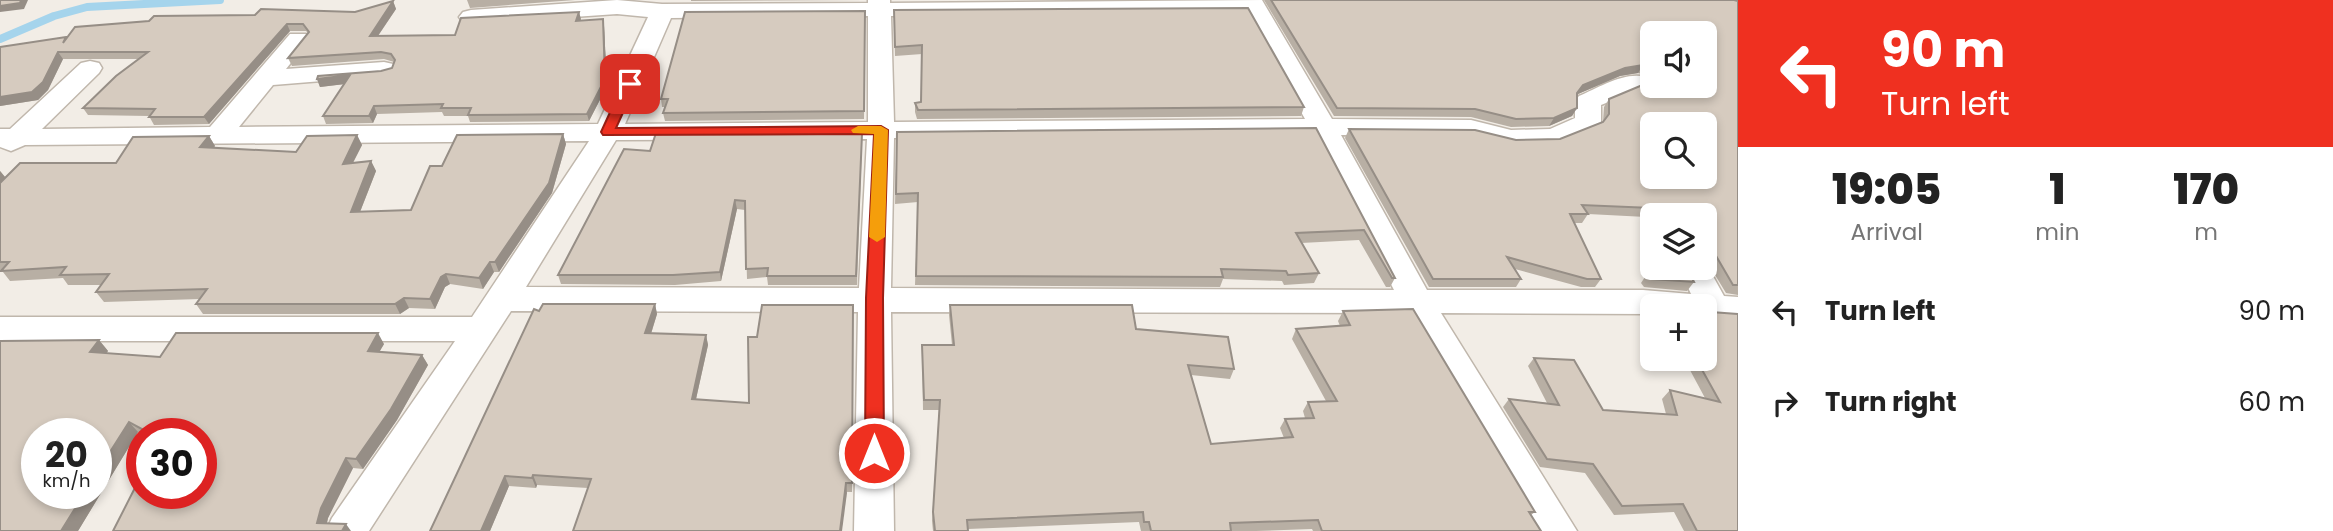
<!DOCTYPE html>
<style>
:root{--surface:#fff;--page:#f2f2f2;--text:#222;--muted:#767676}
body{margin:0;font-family:Poppins,sans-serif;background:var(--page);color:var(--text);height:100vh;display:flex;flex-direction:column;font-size:26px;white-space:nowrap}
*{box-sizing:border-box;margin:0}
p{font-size:23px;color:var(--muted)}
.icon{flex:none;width:38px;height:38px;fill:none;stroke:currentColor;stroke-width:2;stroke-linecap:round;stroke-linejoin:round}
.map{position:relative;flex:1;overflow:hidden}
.drawer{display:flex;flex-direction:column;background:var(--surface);width:595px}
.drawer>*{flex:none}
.hud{background:#ef3020;color:#fff;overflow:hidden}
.fabs{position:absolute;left:1640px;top:21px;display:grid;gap:14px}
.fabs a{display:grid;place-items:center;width:77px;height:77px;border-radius:10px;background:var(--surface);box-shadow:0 4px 10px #0003;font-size:35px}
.speed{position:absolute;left:21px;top:418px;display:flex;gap:14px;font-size:35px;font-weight:700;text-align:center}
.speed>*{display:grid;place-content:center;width:91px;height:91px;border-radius:50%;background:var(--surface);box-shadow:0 4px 10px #0003;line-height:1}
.speed small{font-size:18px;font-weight:400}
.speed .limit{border:10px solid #d22;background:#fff;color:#111}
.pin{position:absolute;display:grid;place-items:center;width:60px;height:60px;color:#fff;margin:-30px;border-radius:14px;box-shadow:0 4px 10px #0006}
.me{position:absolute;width:77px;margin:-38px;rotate:0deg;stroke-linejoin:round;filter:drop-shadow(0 0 5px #0008)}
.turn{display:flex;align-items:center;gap:24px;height:147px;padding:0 28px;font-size:32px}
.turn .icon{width:91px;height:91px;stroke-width:2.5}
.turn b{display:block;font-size:49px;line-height:60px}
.eta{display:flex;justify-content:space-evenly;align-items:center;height:119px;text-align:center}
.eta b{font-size:42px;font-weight:800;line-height:49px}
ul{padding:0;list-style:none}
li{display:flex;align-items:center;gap:21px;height:91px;padding:0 28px}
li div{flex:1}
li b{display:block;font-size:26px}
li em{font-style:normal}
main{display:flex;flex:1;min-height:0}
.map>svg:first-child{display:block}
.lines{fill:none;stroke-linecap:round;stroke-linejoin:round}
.stream{stroke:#a5d4ec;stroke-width:8}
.minor-casing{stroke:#c0b7ac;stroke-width:3}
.minor{fill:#fff;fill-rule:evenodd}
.wall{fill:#b8afa4}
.shaded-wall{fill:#968e86}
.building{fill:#d6cbbf;stroke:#968e86;stroke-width:2;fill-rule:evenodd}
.route{fill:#ef3020;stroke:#9b1f15;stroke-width:2}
.slow{fill:#f59e0b}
</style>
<main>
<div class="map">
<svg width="1738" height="531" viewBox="0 0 1738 531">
<rect width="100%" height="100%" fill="#f2ede6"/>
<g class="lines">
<!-- stream -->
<polyline class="stream" points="0,39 54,16 87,7 220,0"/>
<!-- minor casing -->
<g class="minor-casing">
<g id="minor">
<path d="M617,0L662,4L868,3V0H890V3L1262,0L1332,119L1471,120L1511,130L1550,129L1575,118V101L1579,96C1598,88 1625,71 1646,77L1650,82L1646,87L1601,105V122L1597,128L1555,145L1511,146L1471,136L1341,135L1427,290H1643L1691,294L1679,268H1704V260L1724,296L1738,297V321L1704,318V306H1652V314L1441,313L1577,531H1535L1407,313L891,312L894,531H854L858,312L511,311L369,531H326L332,518L455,341H0V317H472L589,141L25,145L11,151L0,147V129H10L81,63L90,61L99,63L102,68L99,73L42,129L210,127L290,34H306L310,39L286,69L384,62L393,64L396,69L393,74L384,76L273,85L239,127L598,124L648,17L617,14L471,24L463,22L459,17L463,12L471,10ZM1247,14L1305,119L894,122L891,16ZM868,16V122L625,124L671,18ZM1314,135L1394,290L891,288L894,138ZM867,139L859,288L526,287L616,140Z"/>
<polygon points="1725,0 1738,0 1738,8 1728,5"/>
</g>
</g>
<!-- minor -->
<use href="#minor" class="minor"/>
</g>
<!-- wall -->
<g class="wall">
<polygon points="467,0 575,0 470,8"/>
<polygon points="691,0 865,0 691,1"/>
<polygon points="1264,0 1734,0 1738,1 1738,295 1726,293 1706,260 1704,262 1704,215 1652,215 1652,227 1646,217 1588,214 1582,223 1574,223 1601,279 1595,287 1581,287 1515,269 1521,279 1516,287 1429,287 1345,138 1349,129 1516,140 1560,139 1603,122 1604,107 1609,99 1704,86 1652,33 1652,81 1648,75 1638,73 1620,76 1578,94 1577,108 1572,116 1549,126 1511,127 1471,117 1334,116"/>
<polygon points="393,1 396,9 378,36 455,35 579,12 580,21 603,19 604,26 607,86 589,121 470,122 468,116 444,116 442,112 377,114 373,123 326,124 323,116 344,84 320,87 317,79 381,71 392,68 394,62 384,59 292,66 288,58 308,33 306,31 290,31 209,124 154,125 149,116 88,115 83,108 138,59 63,59 48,90 38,100 0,106 0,47 66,37 67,38 255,15 355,12"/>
<polygon points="865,11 864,119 665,121 663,113 665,107 662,107 661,99"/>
<polygon points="894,19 1304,107 1301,116 917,119 915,112 915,103 921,102 922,54 895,56"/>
<polygon points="1316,128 1395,278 1390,287 1386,287 1359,240 1301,243 1319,273 1314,283 1284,285 1282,281 1223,279 1220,287 915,285 918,202 895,204 897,132"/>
<polygon points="563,134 566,144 552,193 499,272 494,272 483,289 450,284 445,287 435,309 409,308 400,314 203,314 196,304 200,299 104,302 96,292 101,285 68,285 63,278 10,281 3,272 0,272 0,171 5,177 116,163 209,136 215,146 213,148 296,152 357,135 362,145 353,163 371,161 376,171 360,212 411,210 442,166"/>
<polygon points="862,143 857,285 768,285 767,277 747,279 745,210 737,209 721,281 675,285 561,284 558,275 650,151"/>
<polygon points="1671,268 1687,268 1694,282 1687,291 1644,287 1641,283 1647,274 1674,276"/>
<polygon points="1665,300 1709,300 1711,312 1738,314 1738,531 1684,531 1674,512 1614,515 1585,473 1540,467 1503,407 1509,399 1547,403 1528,366 1534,358 1574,360 1603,410 1666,414 1662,399 1670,390 1705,398 1684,359 1704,359 1704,306 1660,306"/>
<polygon points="655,304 657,314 651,334 706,335 708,345 696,399 749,403 757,337 853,305 852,492 588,488 537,485 536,488 509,486 490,531 430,531 539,311"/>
<polygon points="950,305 1136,329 1234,369 1230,379 1191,375 1211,444 1284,438 1280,428 1285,419 1305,418 1303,411 1308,402 1326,401 1292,339 1296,329 1340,326 1338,321 1343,311 1535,512 1531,515 1541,531 1313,531 1312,529 1256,531 1141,531 1139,522 968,529 968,531 933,531 932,521 939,410 923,410 922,345 952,345 949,315"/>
<polygon points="99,340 108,351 106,353 160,357 384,344 379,352 422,355 428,365 397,420 363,469 353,468 328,518 327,523 113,531 201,434 142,434 138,432 78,531"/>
</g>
<!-- shaded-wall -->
<g class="shaded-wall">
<polygon points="21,0 28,0 24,9 0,12 0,6"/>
<polygon points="393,1 396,9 373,43 370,36"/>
<polygon points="579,12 581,19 578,29 576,21"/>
<polygon points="603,19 604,26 607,86 589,121 587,114"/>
<polygon points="287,24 290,31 209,124 204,117"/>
<polygon points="58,52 63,59 48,90 38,100 0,106 0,97"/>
<polygon points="1643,65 1638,73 1620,76 1578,94 1572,101 1583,85 1625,68"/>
<polygon points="350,75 354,83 320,87 317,79"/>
<polygon points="374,106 377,114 373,123 369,116"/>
<polygon points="1577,108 1572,116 1549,126 1554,118"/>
<polygon points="563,134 566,144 552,193 499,272 495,262"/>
<polygon points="357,135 362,145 347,174 343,164"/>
<polygon points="209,136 215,146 206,157 200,147"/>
<polygon points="371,161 376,171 356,222 351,212"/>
<polygon points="0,171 5,177 0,188"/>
<polygon points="735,200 737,209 721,281 720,272"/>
<polygon points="490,262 494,272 483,289 479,278"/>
<polygon points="446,274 450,284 445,287 435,309 430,299 441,277"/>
<polygon points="404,298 409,308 400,314 395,304"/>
<polygon points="655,304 657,314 648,343 645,333"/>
<polygon points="378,333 384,344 374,361 368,351"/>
<polygon points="706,335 708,345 694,408 692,399"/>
<polygon points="99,340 108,351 99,363 90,352"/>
<polygon points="422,355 428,365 397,420 363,469 356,459"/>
<polygon points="129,422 138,432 78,531 61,531 84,494 96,494 96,474"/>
<polygon points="346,458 353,468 328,518 325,531 317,523 321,508"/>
<polygon points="533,475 537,485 536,488 532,478"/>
<polygon points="505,476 509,486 490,531 481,531"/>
<polygon points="846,483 847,493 842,531 840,531"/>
<polygon points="346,524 351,531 342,531"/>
</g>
<!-- building -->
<g class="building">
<polygon points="0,0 21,0 20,3 0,6"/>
<path d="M1271,0H1734L1738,1V285H1733L1712,249L1709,257H1704V215H1656L1652,208L1582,205L1588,214H1570L1601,279H1587L1507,257L1521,279H1433L1349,129L1475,130L1516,140L1560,139L1603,122L1609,114V99L1652,81V86H1704V33H1652V67L1643,65L1625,68L1583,85L1577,93V108L1554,118L1516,119L1475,109L1337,108ZM1652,124H1704V177H1652Z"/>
<polygon points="393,1 370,36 455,35 461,18 579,12 576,21 603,19 605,79 587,114 468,115 471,108 441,108 443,104 374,106 369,116 323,116 350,75 317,79 318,76 381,71 392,68 395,60 391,54 381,52 288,58 309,32 303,24 287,24 204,117 149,117 155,109 83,108 116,76 148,52 58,52 43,82 32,92 0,97 0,47 66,37 63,43 75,27 149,21 154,16 255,15 261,9 355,12"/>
<polygon points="1248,8 1304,107 918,110 915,103 921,102 922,45 895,47 894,10"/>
<polygon points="865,11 864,111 663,113 668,99 661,99 685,12"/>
<polygon points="1316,128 1395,278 1392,278 1364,230 1296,233 1319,273 1288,275 1286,271 1221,269 1223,277 916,276 918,193 896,194 897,132"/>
<polygon points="656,133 862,134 856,276 767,276 768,268 746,269 745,201 735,200 720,272 673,275 558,275 624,149 650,151"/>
<polygon points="563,134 549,183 495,262 490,262 479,278 446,274 441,277 430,299 404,298 395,304 196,304 207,289 96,292 109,274 60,275 66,267 1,271 9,262 0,262 0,183 20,163 116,163 133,137 209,136 200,147 296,152 307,136 357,135 343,164 371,161 351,212 411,210 430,166 442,166 457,135"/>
<polygon points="1681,268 1687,268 1694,282 1651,279 1647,274 1685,276"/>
<polygon points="1665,300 1709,300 1711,312 1738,314 1738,531 1697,531 1683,504 1622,506 1593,464 1547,459 1509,399 1559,405 1534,358 1574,360 1603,410 1677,415 1670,390 1720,402 1696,359 1704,359 1704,306 1668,306"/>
<polygon points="543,304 655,304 645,333 706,335 692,399 749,403 748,337 757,337 762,305 853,305 852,483 846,483 840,531 573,531 591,479 533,475 532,478 505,476 481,531 430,531 534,309 539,311"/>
<polygon points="950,305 1132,305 1136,329 1228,337 1234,369 1188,365 1211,444 1293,437 1285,419 1314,418 1308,402 1337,401 1296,329 1350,325 1343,311 1413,309 1535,512 1529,512 1541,531 1322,531 1318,520 1230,523 1231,531 1151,531 1149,522 1144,522 1143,512 967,520 968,531 935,531 933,512 940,400 924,400 922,345 954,345"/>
<polygon points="176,333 378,333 368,351 422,355 391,409 356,459 346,458 321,508 317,523 346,524 342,531 113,531 142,474 142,494 201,494 201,434 151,434 129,422 96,474 96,434 37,434 37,494 84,494 61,531 0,531 0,341 99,340 90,352 160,357"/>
</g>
<!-- route -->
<polygon class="route" points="630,80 636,84 616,128 881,126 888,130 883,298 884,453 881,459 874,461 868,459 865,453 866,298 874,134 603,135 601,132 623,84"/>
<!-- slow -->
<polygon class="slow" points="858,126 881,126 888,130 885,237 877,242 869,237 874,134 853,133 851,130"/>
</svg>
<div class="fabs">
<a><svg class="icon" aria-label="sound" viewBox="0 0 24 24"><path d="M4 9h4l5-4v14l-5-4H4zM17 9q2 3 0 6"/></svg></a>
<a><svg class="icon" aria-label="search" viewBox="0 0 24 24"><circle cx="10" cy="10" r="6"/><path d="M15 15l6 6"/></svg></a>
<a><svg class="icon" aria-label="layers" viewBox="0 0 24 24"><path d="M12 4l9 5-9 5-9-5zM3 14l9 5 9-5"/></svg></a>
<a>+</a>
</div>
<div class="speed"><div>20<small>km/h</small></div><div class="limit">30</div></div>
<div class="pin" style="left:630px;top:84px;background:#d93025"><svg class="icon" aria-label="arrive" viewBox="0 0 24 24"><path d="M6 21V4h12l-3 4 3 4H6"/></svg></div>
<svg class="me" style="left:874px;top:453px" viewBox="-20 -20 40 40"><circle r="17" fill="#ef3020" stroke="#fff" stroke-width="3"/><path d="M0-11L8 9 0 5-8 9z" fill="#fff"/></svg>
</div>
<section class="drawer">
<div class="hud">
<div class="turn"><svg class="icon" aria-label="left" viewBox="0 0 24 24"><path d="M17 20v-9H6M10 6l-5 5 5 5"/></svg><div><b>90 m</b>Turn left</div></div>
</div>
<div class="eta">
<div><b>19:05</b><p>Arrival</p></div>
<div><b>1</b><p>min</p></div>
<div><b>170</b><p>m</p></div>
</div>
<ul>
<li><svg class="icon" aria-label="left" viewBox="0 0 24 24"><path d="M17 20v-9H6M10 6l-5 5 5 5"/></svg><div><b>Turn left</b></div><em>90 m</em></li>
<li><svg class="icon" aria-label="right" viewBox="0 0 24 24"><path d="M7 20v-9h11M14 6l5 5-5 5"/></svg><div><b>Turn right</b></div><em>60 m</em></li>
</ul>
</section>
</main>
